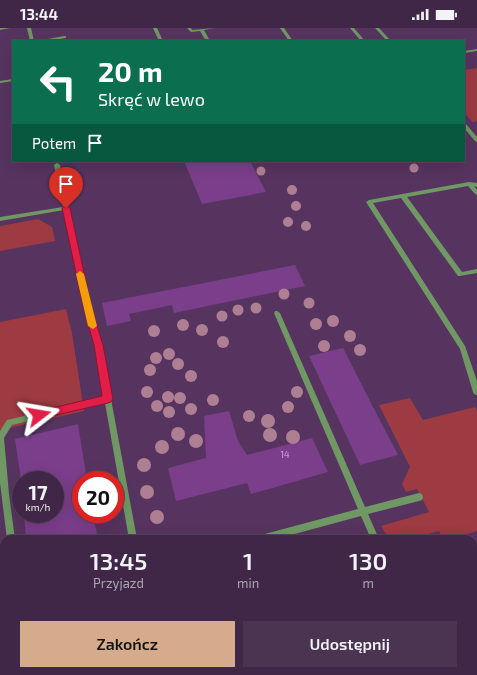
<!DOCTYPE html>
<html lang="pl">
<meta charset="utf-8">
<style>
:root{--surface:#402747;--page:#4b3352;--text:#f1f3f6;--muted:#aea5b4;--line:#594460;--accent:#d6ab8b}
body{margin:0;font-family:"Exo 2",sans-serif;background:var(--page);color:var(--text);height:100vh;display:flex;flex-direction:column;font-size:15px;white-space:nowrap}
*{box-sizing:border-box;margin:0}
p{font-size:13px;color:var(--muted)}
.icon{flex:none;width:22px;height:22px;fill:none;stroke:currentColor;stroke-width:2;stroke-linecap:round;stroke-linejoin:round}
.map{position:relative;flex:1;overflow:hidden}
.drawer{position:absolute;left:0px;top:507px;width:477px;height:140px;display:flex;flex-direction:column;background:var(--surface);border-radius:12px 12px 0 0;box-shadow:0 4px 16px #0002,0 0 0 1px var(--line)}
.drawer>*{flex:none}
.top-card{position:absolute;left:12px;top:12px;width:453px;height:122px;border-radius:0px;box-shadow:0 4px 16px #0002,0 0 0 1px var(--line);background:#0b6e4f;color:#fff;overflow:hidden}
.speed{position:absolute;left:12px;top:443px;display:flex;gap:8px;font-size:20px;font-weight:700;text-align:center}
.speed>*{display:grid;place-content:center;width:52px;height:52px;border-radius:50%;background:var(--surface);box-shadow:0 4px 16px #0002,0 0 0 1px var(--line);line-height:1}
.speed small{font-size:10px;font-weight:400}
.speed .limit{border:6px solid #d22;background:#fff;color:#111}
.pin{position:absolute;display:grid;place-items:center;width:34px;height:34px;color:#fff;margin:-41px -17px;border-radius:50% 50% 50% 0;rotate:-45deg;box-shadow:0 0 4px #0007}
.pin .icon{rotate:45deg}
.me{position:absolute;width:44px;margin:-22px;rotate:76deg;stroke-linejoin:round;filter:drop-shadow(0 0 3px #0008)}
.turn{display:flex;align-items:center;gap:14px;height:84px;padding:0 20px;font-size:18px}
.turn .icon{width:52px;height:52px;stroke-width:2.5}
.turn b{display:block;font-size:28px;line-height:34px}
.then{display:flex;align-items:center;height:38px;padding:0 20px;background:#0003;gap:8px;font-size:15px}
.eta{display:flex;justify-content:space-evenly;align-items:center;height:68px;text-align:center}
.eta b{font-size:24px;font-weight:600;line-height:28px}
.action{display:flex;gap:8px;margin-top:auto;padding:8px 20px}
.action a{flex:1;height:46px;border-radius:0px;background:var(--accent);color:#111;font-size:16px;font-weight:600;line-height:46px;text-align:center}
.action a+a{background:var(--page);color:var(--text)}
.status{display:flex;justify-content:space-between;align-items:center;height:28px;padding:0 20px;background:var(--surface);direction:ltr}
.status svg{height:11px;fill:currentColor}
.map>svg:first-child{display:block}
.green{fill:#9d3a42}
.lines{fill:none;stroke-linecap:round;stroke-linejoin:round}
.stream{fill:#00265e;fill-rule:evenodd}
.building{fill:#7b3e8b}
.minor{fill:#6f9864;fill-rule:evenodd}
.tree{fill:#ae7f93}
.route{fill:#e11d48;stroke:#92132f}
.slow{fill:#f59e0b}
.labels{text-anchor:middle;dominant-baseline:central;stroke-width:3;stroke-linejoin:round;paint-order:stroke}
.number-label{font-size:9px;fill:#ceafd6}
</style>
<div class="status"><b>13:44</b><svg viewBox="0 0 49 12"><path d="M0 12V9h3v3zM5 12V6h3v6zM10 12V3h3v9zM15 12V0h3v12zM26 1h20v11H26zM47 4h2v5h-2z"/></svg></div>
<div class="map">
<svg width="477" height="647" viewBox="0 0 477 647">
<rect width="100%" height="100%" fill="#56345f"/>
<!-- green -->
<g class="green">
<polygon points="477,40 477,93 472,94 464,84 464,42"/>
<polygon points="38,191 52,199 55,213 0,223 0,198"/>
<polygon points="66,281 72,305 84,383 0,402 0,294"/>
<polygon points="410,370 423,392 475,379 477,383 477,503 450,511 443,511 439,503 422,508 423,511 389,511 381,498 429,484 417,461 406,464 402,456 410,439 379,377"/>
</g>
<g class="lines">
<!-- stream -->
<polygon class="stream" points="141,643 158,643 157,646 153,647 137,647 138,644"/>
</g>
<!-- building -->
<g class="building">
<polygon points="184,133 250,133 266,164 202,176"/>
<polygon points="295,237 305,258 174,285 172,277 129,286 131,293 107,298 102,275"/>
<polygon points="343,320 372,377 398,427 360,437 309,328"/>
<polygon points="229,383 238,413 247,427 312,410 328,444 251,466 247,455 176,473 168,440 206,430 204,388"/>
<polygon points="78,396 87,452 81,452 81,486 93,486 98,511 26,511 24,486 55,486 55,452 21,452 15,411"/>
</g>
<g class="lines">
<!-- minor -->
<g class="minor">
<polygon points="0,0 10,0 0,2"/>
<polygon points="27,0 31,0 34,13 30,13"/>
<polygon points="153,0 157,0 163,13 159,13"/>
<polygon points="187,0 191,0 192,2 215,0 204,2 210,13 206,13 200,3 191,4"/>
<polygon points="280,0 284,0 293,13 289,13"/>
<polygon points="350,0 354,0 365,13 361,13"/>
<polygon points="375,0 379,0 391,13 387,13"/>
<polygon points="64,8 66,8 66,10 47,13 37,13"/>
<polygon points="477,21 477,23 464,25 464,23"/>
<polygon points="13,51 13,53 0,55 0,53"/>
<polygon points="464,95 466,96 477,109 477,114 475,113 464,100"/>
<polygon points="57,135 60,137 91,282 101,317 137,511 129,511 105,375 12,397 4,410 9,466 15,511 7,511 0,455 0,403 7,392 104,369 95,317 85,282 64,182 0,193 0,189 63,179 54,137"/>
<polygon points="469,154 477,155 477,159 474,158 477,162 477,167 475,166 468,158 407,169 462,244 477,241 477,245 460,248 458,248 401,170 373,175 465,318 477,353 477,367 474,366 473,364 460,321 366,174 369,172"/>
<polygon points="275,283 277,283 280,285 365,479 419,465 422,466 423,469 422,472 419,473 368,486 379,511 371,511 361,488 276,511 257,511 258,508 261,507 358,481 274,285"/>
<polygon points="477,519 477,527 473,528 473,520"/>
<polygon points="43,643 64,643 61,647 40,647"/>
</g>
</g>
<!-- trees -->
<g class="tree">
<circle cx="414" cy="140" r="4.5"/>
<circle cx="261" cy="143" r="4.5"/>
<circle cx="292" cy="162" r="5"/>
<circle cx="296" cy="178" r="5"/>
<circle cx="288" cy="194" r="5"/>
<circle cx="306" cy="198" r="5"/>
<circle cx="284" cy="266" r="5.5"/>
<circle cx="309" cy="275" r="5.5"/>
<circle cx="256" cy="280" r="5.5"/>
<circle cx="238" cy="282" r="5.5"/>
<circle cx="222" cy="288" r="5.5"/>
<circle cx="333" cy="293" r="6"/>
<circle cx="316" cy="296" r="6"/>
<circle cx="183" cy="297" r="6"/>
<circle cx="202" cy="302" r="6"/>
<circle cx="154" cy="303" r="6"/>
<circle cx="350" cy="308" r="6"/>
<circle cx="223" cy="314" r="6"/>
<circle cx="324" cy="318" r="6"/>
<circle cx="360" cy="322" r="6"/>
<circle cx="169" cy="326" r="6"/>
<circle cx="156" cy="330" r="6"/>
<circle cx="178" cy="336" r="6"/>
<circle cx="150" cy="342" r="6"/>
<circle cx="191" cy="348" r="6"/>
<circle cx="147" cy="364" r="6"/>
<circle cx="297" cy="364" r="6"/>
<circle cx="168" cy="369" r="6"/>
<circle cx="180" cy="370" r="6"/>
<circle cx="213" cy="372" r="6"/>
<circle cx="157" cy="378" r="6"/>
<circle cx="288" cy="379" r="6"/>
<circle cx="191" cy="381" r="6"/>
<circle cx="169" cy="384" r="6"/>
<circle cx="249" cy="388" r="6"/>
<circle cx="268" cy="393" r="7"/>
<circle cx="178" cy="406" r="7"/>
<circle cx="270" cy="407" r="7"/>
<circle cx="293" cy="409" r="7"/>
<circle cx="196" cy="413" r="7"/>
<circle cx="162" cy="419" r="7"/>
<circle cx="144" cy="437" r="7"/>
<circle cx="147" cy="464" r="7"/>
<circle cx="157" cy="489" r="7"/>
</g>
<!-- route -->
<polygon class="route" points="66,177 70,180 92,282 103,317 113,371 111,374 108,375 39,391 36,390 34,387 36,384 102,368 94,317 84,282 62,180"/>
<!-- slow -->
<polygon class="slow" points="80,243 84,246 97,298 93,301 88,298 76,246"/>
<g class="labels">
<!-- number labels -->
<g class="number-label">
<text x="285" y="426">14</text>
</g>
</g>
</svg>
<div class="speed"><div>17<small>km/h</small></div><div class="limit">20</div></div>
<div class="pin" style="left:66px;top:180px;background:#d93025"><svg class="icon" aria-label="arrive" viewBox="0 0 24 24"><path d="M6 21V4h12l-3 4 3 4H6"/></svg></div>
<svg class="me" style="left:39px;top:387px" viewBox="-20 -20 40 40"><path d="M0-17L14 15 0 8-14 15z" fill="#e11d48" stroke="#fff" stroke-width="4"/></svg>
<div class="top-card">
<div class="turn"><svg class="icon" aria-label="left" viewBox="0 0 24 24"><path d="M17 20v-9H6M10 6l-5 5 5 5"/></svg><div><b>20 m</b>Skręć w lewo</div></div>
<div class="then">Potem<svg class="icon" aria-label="arrive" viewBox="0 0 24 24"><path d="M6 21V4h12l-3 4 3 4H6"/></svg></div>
</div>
<section class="drawer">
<div class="eta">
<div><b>13:45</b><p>Przyjazd</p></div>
<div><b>1</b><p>min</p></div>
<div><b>130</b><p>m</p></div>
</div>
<div class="action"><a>Zakończ</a><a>Udostępnij</a></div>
</section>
</div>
